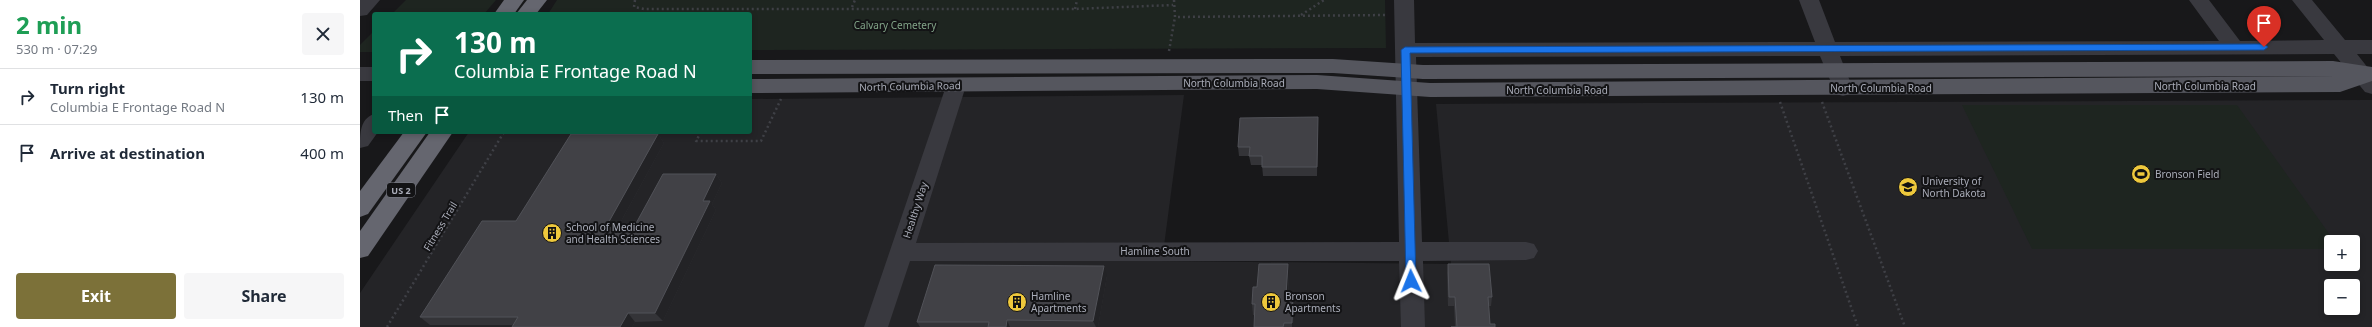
<!DOCTYPE html>
<meta charset="utf-8">
<style>
:root{--surface:#fff;--page:#f6f6f7;--text:#1f2937;--muted:#747a83;--line:#e0e1e3;--accent:#7c7139}
body{margin:0;font-family:"Noto Sans",sans-serif;background:var(--page);color:var(--text);height:100vh;display:flex;flex-direction:column;font-size:15px;white-space:nowrap}
*{box-sizing:border-box;margin:0}
p{font-size:13px;color:var(--muted)}
.icon{flex:none;width:22px;height:22px;fill:none;stroke:currentColor;stroke-width:2;stroke-linecap:round;stroke-linejoin:round}
.map{position:relative;flex:1;overflow:hidden}
.panel{display:flex;flex-direction:column;background:var(--surface);width:360px}
.panel>*{flex:none}
.banner{position:absolute;left:12px;top:12px;width:380px;height:122px;border-radius:4px;box-shadow:0 2px 6px #0003;background:#0b6e4f;color:#fff;overflow:hidden}
.tools{position:absolute;left:1964px;top:235px;display:grid;gap:8px}
.tools a{display:grid;place-items:center;width:36px;height:36px;border-radius:4px;background:var(--surface);box-shadow:0 2px 6px #0003;font-size:20px}
.pin{position:absolute;display:grid;place-items:center;width:34px;height:34px;color:#fff;margin:-41px -17px;border-radius:50% 50% 50% 0;rotate:-45deg;box-shadow:0 0 4px #0007}
.pin .icon{rotate:45deg}
.me{position:absolute;width:44px;margin:-22px;rotate:358deg;stroke-linejoin:round;filter:drop-shadow(0 0 3px #0008)}
.turn{display:flex;align-items:center;gap:14px;height:84px;padding:0 16px;font-size:18px}
.turn .icon{width:52px;height:52px;stroke-width:2.5}
.turn b{display:block;font-size:28px;line-height:34px}
.then{display:flex;align-items:center;height:38px;padding:0 16px;background:#0003;gap:8px;font-size:15px}
.round{display:grid;place-items:center;flex:none;width:42px;height:42px;border-radius:4px;background:var(--page)}
.overview{display:flex;align-items:center;justify-content:space-between;height:68px;padding:0 16px}
h1{font-size:24px;font-weight:700;line-height:30px;color:#1e9e55}
.cta{display:flex;gap:8px;margin-top:auto;padding:8px 16px}
.cta a{flex:1;height:46px;border-radius:4px;background:var(--accent);color:#fff;font-size:16px;font-weight:700;line-height:46px;text-align:center}
.cta a+a{background:var(--page);color:var(--text)}
ul{padding:0;list-style:none}
li{display:flex;align-items:center;gap:12px;height:56px;padding:0 16px;border-top:1px solid var(--line)}
li div{flex:1}
li b{display:block;font-size:15px}
li em{font-style:normal}
main{display:flex;flex:1;min-height:0}
.map>svg:first-child{display:block}
.built{fill:#242427;fill-rule:evenodd}
.green{fill:#1e2520}
.lines{fill:none;stroke-linecap:round;stroke-linejoin:round}
.path{stroke:#3f4046;stroke-width:2.5;stroke-dasharray:2 3;stroke-linecap:butt}
.minor{fill:#39393f;fill-rule:evenodd}
.major{fill:#55565e;fill-rule:evenodd}
.highway{fill:#65666f;fill-rule:evenodd}
.wall{fill:#343438}
.shaded-wall{fill:#232326}
.building{fill:#414146;stroke:#515258}
.route{fill:#1a73e8;stroke:#114b97}
.labels{text-anchor:middle;dominant-baseline:central;stroke-width:4;stroke-linejoin:round;paint-order:stroke}
.shield{fill:#131315;stroke:#7d7f88;stroke-width:1}
.shield-label{font-size:9px;font-weight:bold;fill:#aaadb9}
.park-label{font-size:10px;fill:#82a488;stroke:#131315}
.street-label{font-size:10px;fill:#aaadb9;stroke:#131315}
.poi-label{font-size:10px;fill:#aaadb9;stroke:#131315;text-anchor:start}
</style>
<main>
<section class="panel">
<div class="overview"><div><h1>2 min</h1><p>530 m · 07:29</p></div><a class="round"><svg class="icon" aria-label="close" viewBox="0 0 24 24"><path d="M6 6l12 12M18 6L6 18"/></svg></a></div>
<ul>
<li><svg class="icon" aria-label="right" viewBox="0 0 24 24"><path d="M7 20v-9h11M14 6l5 5-5 5"/></svg><div><b>Turn right</b><p>Columbia E Frontage Road N</p></div><em>130 m</em></li>
<li><svg class="icon" aria-label="arrive" viewBox="0 0 24 24"><path d="M6 21V4h12l-3 4 3 4H6"/></svg><div><b>Arrive at destination</b></div><em>400 m</em></li>
</ul>
<div class="cta"><a>Exit</a><a>Share</a></div>
</section>
<div class="map">
<svg width="2012" height="327" viewBox="0 0 2012 327">
<rect width="100%" height="100%" fill="#18181a"/>
<!-- built -->
<path class="built" d="M824,95L802,261L1091,264L1076,104L2012,100V327H0V293L109,132H390V99ZM1971,242H1993V264H1971ZM1971,286H1993V308H1971Z"/>
<!-- green -->
<g class="green">
<polygon points="46,0 136,0 124,14 32,14"/>
<polygon points="197,0 1025,0 1026,48 390,50 390,14 188,14"/>
<polygon points="14,31 14,52 0,52 0,45"/>
<polygon points="1602,105 1877,105 1975,242 1971,242 1971,249 1672,249"/>
</g>
<g class="lines">
<!-- path -->
<g class="path">
<polyline points="275,0 274,7 284,9 715,9 813,5"/>
<polyline points="814,0 815,17 1028,15"/>
<polyline points="492,7 495,0"/>
<polyline points="715,9 717,0"/>
<polyline points="941,15 964,0"/>
<polyline points="809,51 815,17"/>
<polyline points="1420,102 1498,327"/>
<polyline points="1462,102 1545,327"/>
<polyline points="341,132 336,141 401,141 421,99"/>
<polyline points="27,327 144,132"/>
</g>
<!-- minor -->
<g class="minor">
<polygon points="0,0 20,0 7,15 0,16"/>
<polygon points="1034,0 1054,0 1055,43 1455,42 1439,0 1459,0 1475,42 1859,41 1829,0 1849,0 1880,41 1964,40 1932,0 1952,0 1985,40 2012,40 2012,54 1997,54 2012,73 2012,94 2005,92 1974,54 1480,56 1493,89 1490,94 1483,96 1476,94 1460,56 1056,57 1062,242 1166,242 1174,244 1178,251 1174,258 1166,260 1063,261 1065,327 1041,327 1039,261 550,261 528,327 504,327 584,92 587,87 594,85 601,87 604,92 556,243 1039,242"/>
<rect x="0" y="67" width="14" height="14"/>
<path d="M14,114V132H18L8,146L0,148C0,133 0,119 14,114Z"/>
</g>
<!-- major -->
<polygon class="major" points="973,59 1063,65 1973,61 2012,67 2012,81 1980,92 1070,97 957,89 390,93 390,79 957,75 1070,83 1981,76 1063,79 973,73 390,74 390,60"/>
<!-- highway -->
<g class="highway">
<polygon points="144,0 164,0 154,14 134,14"/>
<polygon points="167,0 187,0 176,14 156,14"/>
<polygon points="44,132 67,132 8,214 0,217 0,191"/>
<polygon points="70,132 93,132 8,256 0,258 0,231"/>
</g>
</g>
<!-- wall -->
<g class="wall">
<polygon points="958,117 958,126 957,176 903,176 902,165 891,165 889,156 879,156 878,147"/>
<polygon points="298,134 304,143 258,227 274,227 356,174 362,183 352,204 356,210 303,321 275,322 272,327 152,327 153,325 70,325 60,317"/>
<polygon points="1088,264 1132,297 1131,306 1129,306 1130,324 1095,327 1094,306 1088,306 1087,273"/>
<polygon points="929,275 928,295 933,295 934,305 933,327 894,327 895,315 893,315 892,304 897,287"/>
<polygon points="747,276 738,327 560,327 557,322"/>
</g>
<!-- shaded-wall -->
<g class="shaded-wall">
<polygon points="298,134 304,143 253,236 246,227"/>
<polygon points="356,174 362,183 352,204 356,210 303,321 295,313 343,201"/>
<polygon points="928,264 929,275 927,305 926,295"/>
<polygon points="744,266 747,276 738,327 736,327 733,321"/>
<polygon points="933,295 934,305 933,327 932,327 932,323"/>
<polygon points="268,313 275,322 272,327 260,327"/>
<polygon points="647,320 650,327 646,327"/>
</g>
<!-- building -->
<g class="building">
<polygon points="958,117 957,167 902,167 902,156 889,156 890,147 878,147 880,118"/>
<polygon points="211,134 298,134 246,227 274,227 303,174 356,174 343,201 350,201 295,313 268,313 260,327 152,327 158,317 60,317 122,221 156,221"/>
<polygon points="899,264 928,264 926,295 933,295 932,323 924,323 923,327 894,327 895,304 892,304 893,287 897,287"/>
<polygon points="1088,264 1129,264 1132,297 1128,297 1130,324 1135,324 1135,327 1091,327 1097,327 1095,297 1089,297"/>
<polygon points="575,265 744,266 733,321 647,320 646,327 628,327 629,322 557,322"/>
</g>
<!-- route -->
<polygon class="route" points="1904,44 1908,47 1904,50 1050,53 1056,281 1051,285 1046,281 1041,50 1045,47"/>
<!-- icons -->
<defs>
<g id="stadium-disc" transform="scale(1)"><circle r="9.5" fill="#eec83c" stroke="#131315"/><path d="M0-5a6.5 5 0 1 0 0 10a6.5 5 0 1 0 0-10ZM-3.5-1.8h7v3.6h-7Z" fill="#111"/></g>
<g id="university-disc" transform="scale(1)"><circle r="9.5" fill="#eec83c" stroke="#131315"/><path d="M0-5L7-2L0 1L-7-2ZM-4 1L0 2.5L4 1V4Q0 6-4 4Z" fill="#111"/></g>
<g id="building-disc" transform="scale(1)"><circle r="9.5" fill="#eec83c" stroke="#131315"/><path d="M-4-6H4V6H1V3H-1V6H-4ZM-2.5-4.3h1.7v1.8h-1.7ZM.8-4.3h1.7v1.8H.8ZM-2.5-1h1.7V.8h-1.7ZM.8-1h1.7V.8H.8Z" fill="#111"/></g>
</defs>
<g fill-rule="evenodd">
<use href="#stadium-disc" x="1781" y="174"/>
<use href="#university-disc" x="1548" y="187"/>
<use href="#building-disc" x="192" y="233"/>
<use href="#building-disc" x="657" y="302"/>
<use href="#building-disc" x="911" y="302"/>
</g>
<g class="labels">
<!-- shield labels -->
<rect class="shield" x="27" y="183" width="28" height="14" rx="3"/>
<g class="shield-label">
<text x="41" y="190">US 2</text>
</g>
<!-- park labels -->
<g class="park-label">
<text x="535" y="25">Calvary Cemetery</text>
</g>
<!-- street labels -->
<g class="street-label">
<text x="874" y="83">North Columbia Road</text>
<text transform="translate(550 86) rotate(-1)">North Columbia Road</text>
<text x="1845" y="86">North Columbia Road</text>
<text x="1521" y="88">North Columbia Road</text>
<text x="1197" y="90">North Columbia Road</text>
<text transform="translate(555 210) rotate(-72)">Healthy Way</text>
<text transform="translate(80 226) rotate(-59)">Fitness Trail</text>
<text x="795" y="251">Hamline South</text>
</g>
<!-- poi labels -->
<g class="poi-label">
<text x="1795" y="174">Bronson Field</text>
<text x="1562" y="181">University of<tspan x="1562" dy="12">North Dakota</tspan></text>
<text x="206" y="227">School of Medicine<tspan x="206" dy="12">and Health Sciences</tspan></text>
<text x="671" y="296">Hamline<tspan x="671" dy="12">Apartments</tspan></text>
<text x="925" y="296">Bronson<tspan x="925" dy="12">Apartments</tspan></text>
</g>
</g>
</svg>
<div class="tools">
<a>+</a>
<a>−</a>
</div>
<div class="pin" style="left:1904px;top:47px;background:#d93025"><svg class="icon" aria-label="arrive" viewBox="0 0 24 24"><path d="M6 21V4h12l-3 4 3 4H6"/></svg></div>
<svg class="me" style="left:1051px;top:281px" viewBox="-20 -20 40 40"><path d="M0-17L14 15 0 8-14 15z" fill="#1a73e8" stroke="#fff" stroke-width="4"/></svg>
<div class="banner">
<div class="turn"><svg class="icon" aria-label="right" viewBox="0 0 24 24"><path d="M7 20v-9h11M14 6l5 5-5 5"/></svg><div><b>130 m</b>Columbia E Frontage Road N</div></div>
<div class="then">Then<svg class="icon" aria-label="arrive" viewBox="0 0 24 24"><path d="M6 21V4h12l-3 4 3 4H6"/></svg></div>
</div>
</div>
</main>
